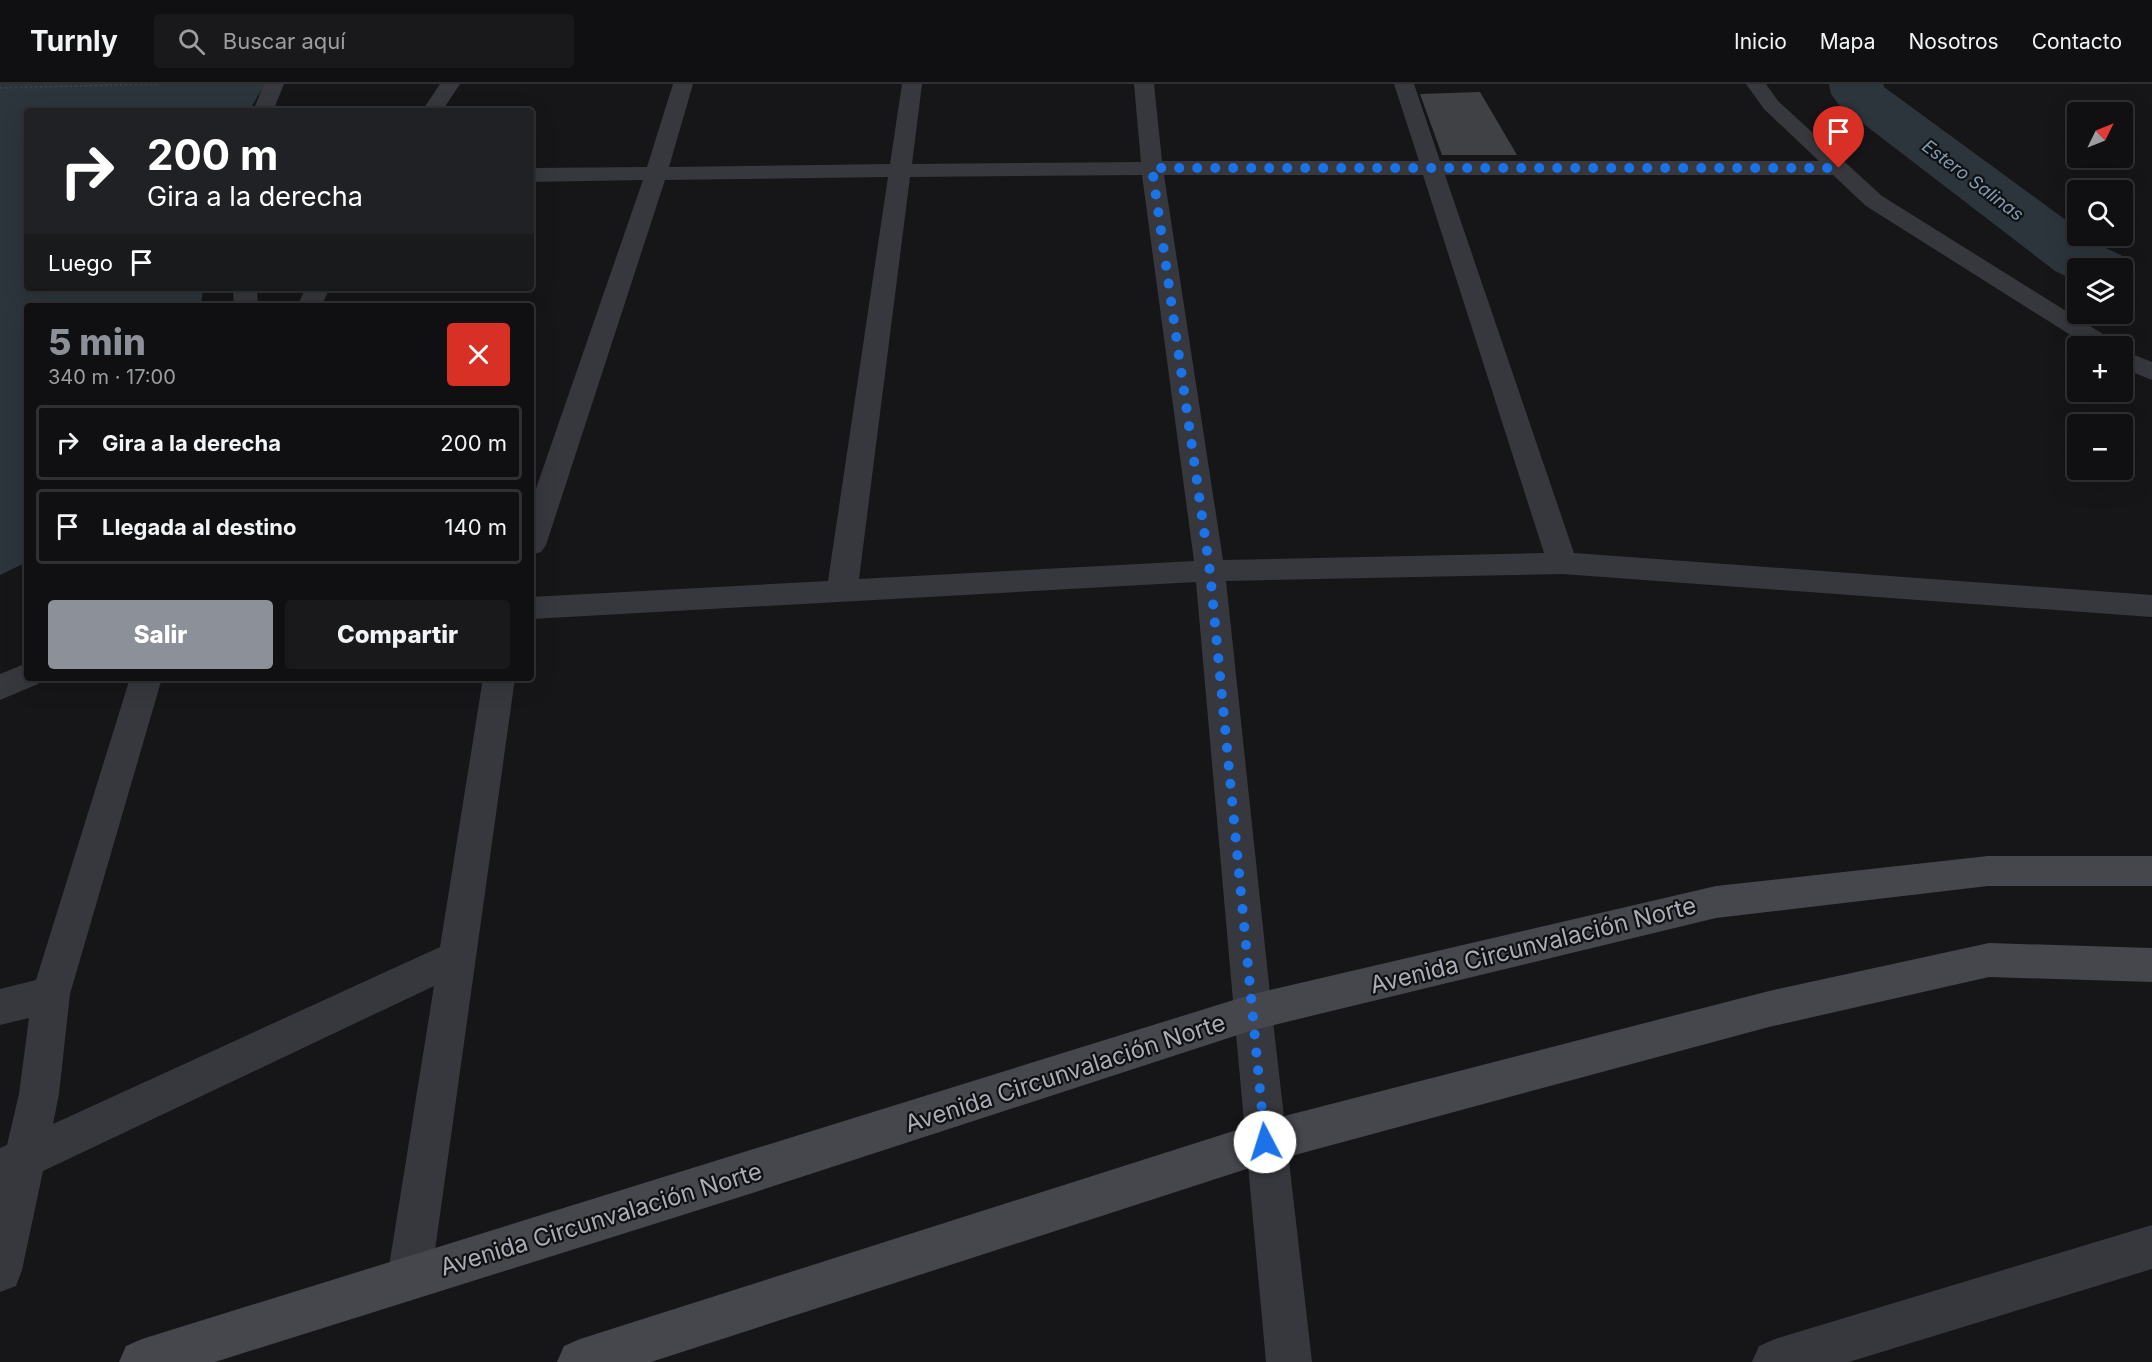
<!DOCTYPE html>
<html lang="es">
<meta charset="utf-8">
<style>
:root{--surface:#101012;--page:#19191b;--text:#f1f3f6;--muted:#9c9d9f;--line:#303032;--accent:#8c9099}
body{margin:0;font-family:Inter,sans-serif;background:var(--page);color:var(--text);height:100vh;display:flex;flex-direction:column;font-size:22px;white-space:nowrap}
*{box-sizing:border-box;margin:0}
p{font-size:20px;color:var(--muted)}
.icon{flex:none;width:33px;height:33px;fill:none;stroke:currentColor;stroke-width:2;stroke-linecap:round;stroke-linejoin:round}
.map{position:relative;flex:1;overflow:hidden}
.details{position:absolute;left:24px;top:219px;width:510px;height:378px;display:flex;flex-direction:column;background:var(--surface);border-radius:6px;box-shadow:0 6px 24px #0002,0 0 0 2px var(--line)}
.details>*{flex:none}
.guide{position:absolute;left:24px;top:24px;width:510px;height:183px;border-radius:6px;box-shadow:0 6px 24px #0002,0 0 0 2px var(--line);background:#202124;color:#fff;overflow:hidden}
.needle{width:39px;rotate:47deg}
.buttons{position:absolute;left:2067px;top:18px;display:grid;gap:12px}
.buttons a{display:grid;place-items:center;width:66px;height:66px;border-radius:6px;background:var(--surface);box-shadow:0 6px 24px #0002,0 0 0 2px var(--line);font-size:30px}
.pin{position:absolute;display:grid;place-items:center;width:51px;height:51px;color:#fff;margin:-62px -26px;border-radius:50% 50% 50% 0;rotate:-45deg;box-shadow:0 0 6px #0007}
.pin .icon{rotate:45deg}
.me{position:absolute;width:66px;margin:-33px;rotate:355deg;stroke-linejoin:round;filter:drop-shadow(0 0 4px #0008)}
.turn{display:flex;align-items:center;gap:21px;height:126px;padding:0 24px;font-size:27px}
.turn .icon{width:78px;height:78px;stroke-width:2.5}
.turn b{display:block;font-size:42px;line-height:51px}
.then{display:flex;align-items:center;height:57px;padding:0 24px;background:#0003;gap:12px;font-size:22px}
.round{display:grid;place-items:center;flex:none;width:63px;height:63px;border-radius:6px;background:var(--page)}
.head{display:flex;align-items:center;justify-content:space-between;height:102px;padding:0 24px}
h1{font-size:36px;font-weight:800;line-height:45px;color:var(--accent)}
.cta{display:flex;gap:12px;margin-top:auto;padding:12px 24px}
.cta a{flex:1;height:69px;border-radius:6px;background:var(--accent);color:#fff;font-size:24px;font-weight:800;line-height:69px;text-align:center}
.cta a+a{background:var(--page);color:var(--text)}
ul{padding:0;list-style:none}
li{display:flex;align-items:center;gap:18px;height:75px;margin:0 12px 9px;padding:0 12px;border:3px solid var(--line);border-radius:6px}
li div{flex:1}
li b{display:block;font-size:22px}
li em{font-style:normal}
header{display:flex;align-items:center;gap:36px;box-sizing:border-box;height:84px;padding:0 30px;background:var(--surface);border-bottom:2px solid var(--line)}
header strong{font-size:28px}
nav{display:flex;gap:33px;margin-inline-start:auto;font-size:21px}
.search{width:420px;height:54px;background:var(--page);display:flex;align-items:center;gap:15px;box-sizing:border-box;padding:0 21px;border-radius:6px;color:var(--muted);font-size:22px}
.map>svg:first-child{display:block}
.water{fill:#2c353c}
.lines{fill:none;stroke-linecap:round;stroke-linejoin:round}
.river{fill:#2c353c;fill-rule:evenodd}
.building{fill:#404145}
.path{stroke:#3d3f44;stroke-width:2;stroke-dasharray:2 3;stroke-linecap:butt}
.minor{fill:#37383d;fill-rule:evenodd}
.tertiary{fill:#37383d;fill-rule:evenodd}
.secondary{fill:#45474d;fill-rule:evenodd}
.route{stroke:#1a73e8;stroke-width:10;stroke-dasharray:0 18}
.labels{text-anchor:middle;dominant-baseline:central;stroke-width:4.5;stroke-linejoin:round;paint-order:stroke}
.far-water-label{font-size:18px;font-style:italic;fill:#7f9bb3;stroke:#111113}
.near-street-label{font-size:24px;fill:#a8adb8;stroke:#111113}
</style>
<header>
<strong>Turnly</strong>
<div class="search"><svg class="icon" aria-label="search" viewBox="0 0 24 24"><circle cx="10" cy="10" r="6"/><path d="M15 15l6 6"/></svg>Buscar aquí</div>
<nav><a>Inicio</a><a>Mapa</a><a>Nosotros</a><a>Contacto</a></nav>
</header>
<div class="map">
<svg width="2152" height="1278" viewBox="0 0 2152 1278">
<rect width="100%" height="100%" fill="#161618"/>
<!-- water -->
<polygon class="water" points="0,0 265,0 249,27 27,27 27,204 203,204 201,222 27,222 27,478 0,491"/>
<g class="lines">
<!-- river -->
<polygon class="river" points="1829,0 1883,0 1884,3 2078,145 2078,152 2087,152 2099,161 2121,171 2131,184 2122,196 2122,184 2078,184 2078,198 2055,187 1839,21 1831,10"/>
</g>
<!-- building -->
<polygon class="building" points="1480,8 1517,71 1442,71 1420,10"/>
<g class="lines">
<!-- path -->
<polyline class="path" points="0,4 158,0"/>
<!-- minor -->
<g class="minor">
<polygon points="264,0 284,0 273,27 253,27"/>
<polygon points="440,0 460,0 442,27 422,27"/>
<path d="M673,0H693L669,83L890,80L902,0H922L912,80L1141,78L1134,0H1154L1162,77H1419L1394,0H1414L1440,77H1819L1764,25L1746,0H1766L1778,17L1882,112L2114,257L2118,262H2088L1866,122L1833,91H1445L1574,469L2152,511V533L1562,490L1226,497L1272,928L1267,941L1253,946L1239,941L1234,928L1196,498L531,535V513L828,497L888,93L665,96L546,461L541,468L531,471V419L643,96L531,98V84L647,83ZM1142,91L1194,477L859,495L910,93ZM1164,91H1423L1544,469L1223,476Z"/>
<polygon points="233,204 257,204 258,222 234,222"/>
<polygon points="306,204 330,204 321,222 297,222"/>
<polygon points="2122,266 2152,278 2152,296 2122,284"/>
<polygon points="27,579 27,594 41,594 38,600 0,616 0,590"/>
<polygon points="130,594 162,594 70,910 59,1010 53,1040 440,863 483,594 515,594 431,1195 425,1211 409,1217 393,1211 387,1195 434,902 43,1087 22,1186 16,1202 0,1208 0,1064 7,1061 19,1010 29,934 0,941 0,905 36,896"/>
<polygon points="2152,1141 2152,1185 1849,1278 1752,1278 1759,1262 1775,1255"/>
</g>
<!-- tertiary -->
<polygon class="tertiary" points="1253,910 1267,915 1272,928 1312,1278 1266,1278 1234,928 1239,915"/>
<!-- secondary -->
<g class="secondary">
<polygon points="1988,772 2152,772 2152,802 1988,802 1716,834 1253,946 743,1112 215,1278 119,1278 126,1262 142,1255 1253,910 1716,802"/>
<polygon points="1989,859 2152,864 2152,898 1989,893 1769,943 1265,1079 651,1278 557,1278 564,1262 580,1255 1265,1037 1769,907"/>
</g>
</g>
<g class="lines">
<!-- route -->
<polyline class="route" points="1265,1058 1210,488 1152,84 1839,84"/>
</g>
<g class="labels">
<!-- far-water labels -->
<g class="far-water-label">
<text transform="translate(1973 96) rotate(37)">Estero Salinas</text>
</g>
<!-- near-street labels -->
<g class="near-street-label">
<text transform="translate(1533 861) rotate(-14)">Avenida Circunvalación Norte</text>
<text transform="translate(1065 989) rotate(-18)">Avenida Circunvalación Norte</text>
<text transform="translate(601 1135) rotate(-17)">Avenida Circunvalación Norte</text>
</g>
</g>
</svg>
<div class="buttons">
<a><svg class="needle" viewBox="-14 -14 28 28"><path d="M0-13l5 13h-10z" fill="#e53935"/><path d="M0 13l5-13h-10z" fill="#9c9d9f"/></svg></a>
<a><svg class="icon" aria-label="search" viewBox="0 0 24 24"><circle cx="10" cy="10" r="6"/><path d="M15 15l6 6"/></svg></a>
<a><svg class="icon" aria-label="layers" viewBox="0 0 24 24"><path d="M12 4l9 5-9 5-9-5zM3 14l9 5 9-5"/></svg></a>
<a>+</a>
<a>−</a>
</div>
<div class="pin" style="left:1839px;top:84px;background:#d93025"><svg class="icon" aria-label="arrive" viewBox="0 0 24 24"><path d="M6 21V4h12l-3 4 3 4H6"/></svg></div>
<svg class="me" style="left:1265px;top:1058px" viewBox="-20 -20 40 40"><circle r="19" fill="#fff"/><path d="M0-13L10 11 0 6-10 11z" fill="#1a73e8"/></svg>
<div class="guide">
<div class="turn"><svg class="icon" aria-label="right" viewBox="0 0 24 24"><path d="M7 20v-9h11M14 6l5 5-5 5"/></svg><div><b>200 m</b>Gira a la derecha</div></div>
<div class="then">Luego<svg class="icon" aria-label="arrive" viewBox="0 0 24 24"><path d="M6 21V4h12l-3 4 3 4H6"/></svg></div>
</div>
<section class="details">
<div class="head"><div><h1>5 min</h1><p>340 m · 17:00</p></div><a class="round" style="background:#d93025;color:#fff"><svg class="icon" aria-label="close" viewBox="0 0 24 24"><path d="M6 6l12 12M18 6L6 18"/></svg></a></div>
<ul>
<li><svg class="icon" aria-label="right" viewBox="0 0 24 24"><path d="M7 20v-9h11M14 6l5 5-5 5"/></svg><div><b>Gira a la derecha</b></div><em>200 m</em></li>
<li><svg class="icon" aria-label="arrive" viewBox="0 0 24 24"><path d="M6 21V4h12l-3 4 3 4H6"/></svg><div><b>Llegada al destino</b></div><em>140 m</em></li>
</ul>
<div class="cta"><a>Salir</a><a>Compartir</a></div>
</section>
</div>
